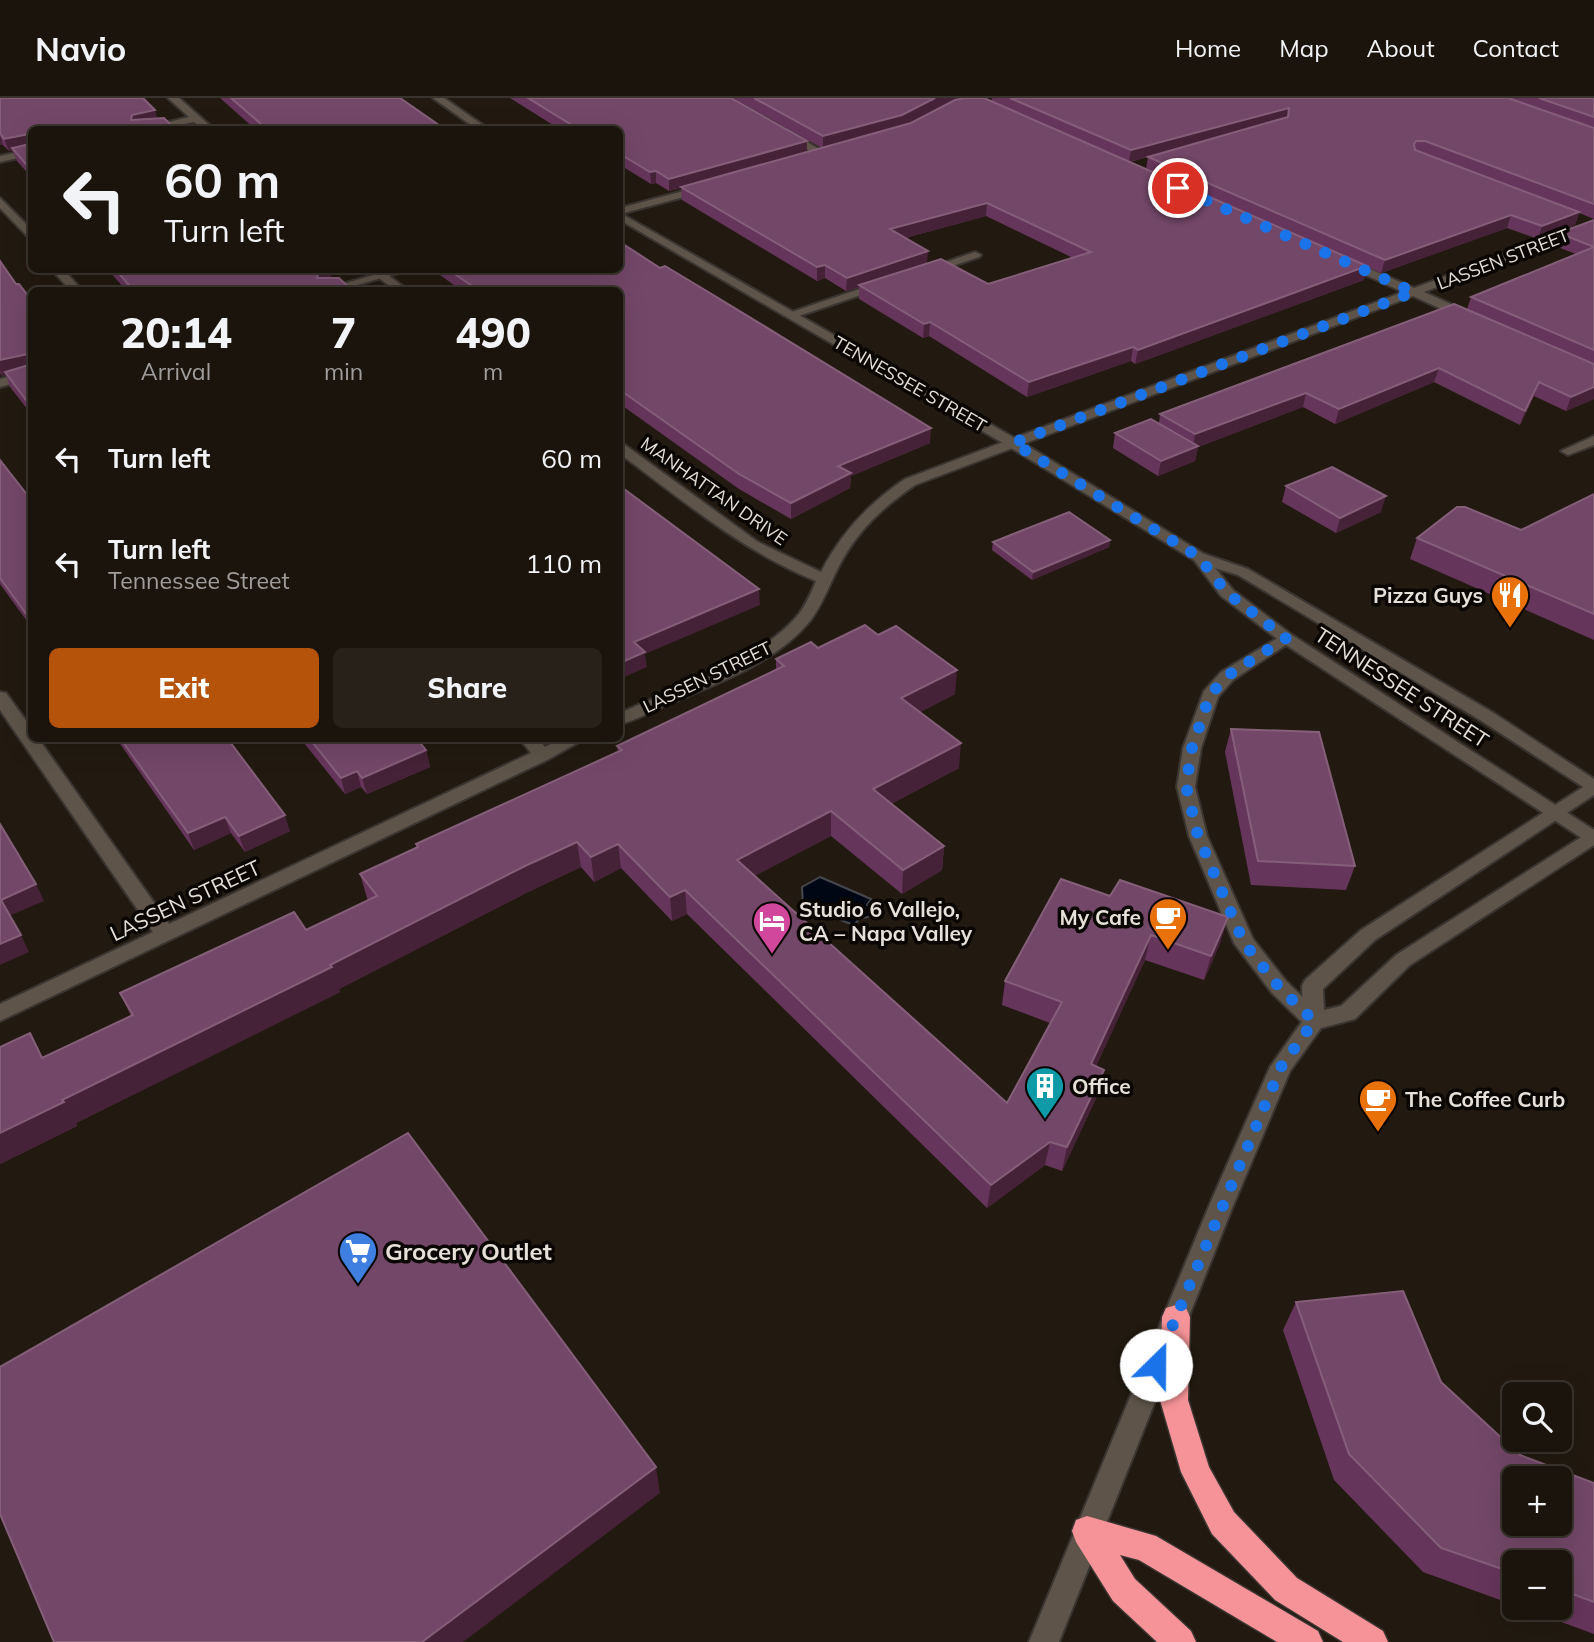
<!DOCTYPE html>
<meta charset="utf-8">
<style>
:root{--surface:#1a140c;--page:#27211a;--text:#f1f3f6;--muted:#9f9e9d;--line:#38332d;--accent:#b45309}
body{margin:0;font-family:Mulish,sans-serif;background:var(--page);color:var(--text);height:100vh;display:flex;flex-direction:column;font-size:26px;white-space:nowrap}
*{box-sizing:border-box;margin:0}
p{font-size:23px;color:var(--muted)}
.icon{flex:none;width:38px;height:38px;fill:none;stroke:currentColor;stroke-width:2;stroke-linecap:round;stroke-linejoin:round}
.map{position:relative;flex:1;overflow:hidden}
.drawer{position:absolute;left:28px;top:189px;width:595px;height:455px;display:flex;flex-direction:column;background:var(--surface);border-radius:10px;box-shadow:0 7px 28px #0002,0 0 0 2px var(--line)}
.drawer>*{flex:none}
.banner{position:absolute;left:28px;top:28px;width:595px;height:147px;border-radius:10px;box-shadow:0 7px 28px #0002,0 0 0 2px var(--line);background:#1a140c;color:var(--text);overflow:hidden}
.buttons{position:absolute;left:1502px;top:1284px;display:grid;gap:14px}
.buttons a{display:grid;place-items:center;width:70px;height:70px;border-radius:10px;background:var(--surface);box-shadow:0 7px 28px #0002,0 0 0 2px var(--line);font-size:35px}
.pin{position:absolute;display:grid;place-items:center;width:60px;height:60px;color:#fff;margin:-30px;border:4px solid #fff;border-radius:50%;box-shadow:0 2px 7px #0007}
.me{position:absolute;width:77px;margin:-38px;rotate:23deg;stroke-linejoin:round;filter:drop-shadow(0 0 5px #0008)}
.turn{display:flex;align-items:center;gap:24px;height:147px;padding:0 21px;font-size:32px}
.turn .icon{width:91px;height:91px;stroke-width:2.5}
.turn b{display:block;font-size:49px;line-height:60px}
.eta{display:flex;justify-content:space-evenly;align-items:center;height:119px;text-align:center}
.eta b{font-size:42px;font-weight:800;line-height:49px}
.button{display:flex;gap:14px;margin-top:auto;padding:14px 21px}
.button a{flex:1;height:80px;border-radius:10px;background:var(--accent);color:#fff;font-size:28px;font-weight:800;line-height:80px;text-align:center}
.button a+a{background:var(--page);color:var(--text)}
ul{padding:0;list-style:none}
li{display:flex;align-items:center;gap:21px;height:105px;padding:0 21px}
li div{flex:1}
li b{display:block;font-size:26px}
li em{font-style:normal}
header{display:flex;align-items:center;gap:42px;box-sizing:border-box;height:98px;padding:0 35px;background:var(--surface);border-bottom:2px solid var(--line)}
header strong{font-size:33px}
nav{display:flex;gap:38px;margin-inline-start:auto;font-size:24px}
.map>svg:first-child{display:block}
.water{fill:#000714;stroke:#45484f;stroke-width:2}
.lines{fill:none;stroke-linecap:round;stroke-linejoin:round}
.minor-casing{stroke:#3b3531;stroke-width:4}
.tertiary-casing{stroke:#3b3531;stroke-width:4}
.secondary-casing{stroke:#3b3531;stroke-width:4}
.motorway-casing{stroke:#3b3531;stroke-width:3}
.minor{fill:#5e5449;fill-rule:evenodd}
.tertiary{fill:#5e5449;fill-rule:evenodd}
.secondary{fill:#5e5449;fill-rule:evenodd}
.motorway{fill:#f69398;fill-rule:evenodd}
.wall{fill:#66355b;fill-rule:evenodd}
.shaded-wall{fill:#452237}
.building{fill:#734768;stroke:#855f7a;stroke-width:2;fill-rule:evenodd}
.route{stroke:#1a73e8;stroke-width:12;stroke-dasharray:0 21.6}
.labels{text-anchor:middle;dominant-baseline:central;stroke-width:7;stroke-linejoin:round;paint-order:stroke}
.far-street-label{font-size:18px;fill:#e6e0d9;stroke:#090603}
.poi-label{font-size:21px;font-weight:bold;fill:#e6e0d9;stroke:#090603;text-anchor:start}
.street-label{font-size:21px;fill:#e6e0d9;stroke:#090603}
.near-poi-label{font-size:24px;font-weight:bold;fill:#e6e0d9;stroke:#090603;text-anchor:start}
</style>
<header>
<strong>Navio</strong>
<nav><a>Home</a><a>Map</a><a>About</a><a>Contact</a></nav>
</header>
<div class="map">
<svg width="1594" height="1544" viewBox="0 0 1594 1544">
<rect width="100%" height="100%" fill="#221a10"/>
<!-- water -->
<polygon class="water" points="820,779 871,801 867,807 872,810 872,818 859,821 854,827 803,808 802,789"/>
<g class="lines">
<!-- minor casing -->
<g class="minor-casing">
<g id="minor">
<polygon points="168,0 179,0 215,32 204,32 194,24 157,32 136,32 189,19"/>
<polygon points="781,33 789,33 829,57 820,59 781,37"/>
<polygon points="32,51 32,57 0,64 0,58"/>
<polygon points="0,100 32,132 32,143 0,110"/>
<path d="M1594,123V130L1424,194L1473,216V222H1465L1413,198L915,387C883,409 857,433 839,468C830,485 823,506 810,523C775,566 713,587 664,608C649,614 635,623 620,626V615C675,590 759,564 798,517C806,507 811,495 816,483C742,453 684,403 620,356V346L625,347L758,444L821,474C841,435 868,406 905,381L1403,194L1339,165V161H1347L1414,190Z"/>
<polygon points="975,154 981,157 979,159 926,177 920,173"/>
<polygon points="52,172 64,172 82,192 70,192"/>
<polygon points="368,172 381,172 408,192 395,192"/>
<polygon points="880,184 890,187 793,220 783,217"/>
<polygon points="1594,338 1594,347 1568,357 1561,353"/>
<polygon points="1286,535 1294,540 1292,543 1233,582 1218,599 1201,650 1195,689 1207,738 1253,841 1286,883 1321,917 1325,923 1321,929 1314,931 1307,929 1272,895 1234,845 1189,738 1177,689 1183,650 1204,593 1221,574"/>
<polygon points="0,594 6,595 32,631 32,640 38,640 169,826 531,655 519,640 538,640 545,649 562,640 586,640 549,661 0,923 0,906 153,834 0,612"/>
</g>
</g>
<!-- tertiary casing -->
<g class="tertiary-casing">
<g id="tertiary">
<polygon points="706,87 711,90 710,92 620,116 620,110"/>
<polygon points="391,172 409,172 340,192 322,192"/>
<polygon points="32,272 32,280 0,289 0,281"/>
<polygon points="1594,682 1594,697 1375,842 1323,891 1324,912 1341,908 1396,857 1594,731 1594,747 1410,867 1355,921 1321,930 1290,973 1233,1108 1059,1544 1029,1544 1209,1108 1270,969 1303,922 1302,888 1305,882 1361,832"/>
</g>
</g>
<!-- secondary casing -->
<g class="secondary-casing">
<g id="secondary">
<polygon points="433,0 444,0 490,32 478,32"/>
<polygon points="620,115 1018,342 1204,456 1248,471 1492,614 1594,681 1594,696 1480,622 1238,477 1215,470 1233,492 1292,537 1594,732 1594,748 1280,543 1221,498 1194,462 1008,348 620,122"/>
</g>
</g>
<!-- motorway casing -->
<g class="motorway-casing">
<g id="motorway">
<polygon points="1176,1207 1186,1210 1190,1219 1188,1302 1209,1369 1234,1414 1297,1480 1383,1533 1388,1544 1343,1544 1275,1502 1212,1436 1181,1374 1160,1302 1162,1219 1166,1210"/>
<polygon points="1087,1418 1156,1438 1318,1533 1323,1544 1277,1544 1139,1462 1120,1457 1135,1481 1191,1533 1196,1544 1157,1544 1113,1503 1076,1444 1072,1433 1076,1422"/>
</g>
</g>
<!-- minor -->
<use href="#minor" class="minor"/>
<!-- tertiary -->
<use href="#tertiary" class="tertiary"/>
<!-- secondary -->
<use href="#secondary" class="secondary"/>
<!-- motorway -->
<use href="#motorway" class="motorway"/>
</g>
<!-- wall -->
<g class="wall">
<polygon points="0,0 32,32 32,80 17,63 13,53 9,53 3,47 0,47"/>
<polygon points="220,0 400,0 446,32 256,32"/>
<path d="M510,0H731L807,54L822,50L733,0H962L991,3L992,0H1594V121L1579,115L1575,127L1538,141L1507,130L1381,175L1367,169L1364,182L1135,266L1131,263L1027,299L929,238L923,240L859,201V189L846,193L825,180L817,183L682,102L681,90L669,93L656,85L651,86L620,67V32H561ZM951,4L911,25L903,28L946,6ZM1148,59L1146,71L1130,64ZM986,118L1073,160L988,186L927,165L905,140Z"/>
<polygon points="1594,122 1594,301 1566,313 1534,298 1520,327 1434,284 1335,326 1303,309 1198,349 1195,363 1158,378 1113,350 1115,335 1159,325 1160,316 1467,211 1471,199 1576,156 1555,148 1559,135"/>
<polygon points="0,163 16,186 32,203 32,317 10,289 6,277 2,278 0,275"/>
<polygon points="108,172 329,172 331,180 352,192 126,192"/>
<polygon points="433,172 620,172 930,345 851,378 850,390 791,421 739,391 620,306 620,192 461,192"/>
<polygon points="0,362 32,403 32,530 0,486"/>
<polygon points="1286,388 1381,414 1336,435 1282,404"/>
<polygon points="1594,396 1594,542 1410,461 1417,440 1521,432"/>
<polygon points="1110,442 1109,449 1032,482 992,452 993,444"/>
<polygon points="818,550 955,596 920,614 959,670 891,706 944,748 942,772 902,796 831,738 754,778 1007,1005 1050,925 1002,907 1005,883 1061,781 1221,843 1204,882 1145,862 1096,968 1098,996 1062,1073 1045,1067 987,1110 687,816 672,823 621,770 594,784 581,769 530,793 339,891 340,894 76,1025 77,1028 0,1066 44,959 131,918 120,895 306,832 368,802 367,800 360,776 417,749 416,746 618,654 617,648 776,572 776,561"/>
<polygon points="1231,631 1355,768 1346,792 1251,787 1225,654"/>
<polygon points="116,640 230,640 228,641 290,733 245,754 231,735 194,752"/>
<polygon points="300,640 416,640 426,652 430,669 367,696 361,689 345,696"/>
<polygon points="1296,1204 1441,1284 1520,1357 1594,1385 1594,1536 1523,1510 1559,1510 1559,1465 1514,1465 1514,1507 1423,1474 1334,1382 1283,1232"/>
</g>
<!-- shaded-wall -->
<g class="shaded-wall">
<polygon points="935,0 962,0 961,2 946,6 901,29 823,50 823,38"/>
<polygon points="1289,10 1287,22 1129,64 1131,52"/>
<polygon points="155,12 158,24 131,22 132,17"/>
<polygon points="29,36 32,49 12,50 13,53 9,53 4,41"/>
<polygon points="0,37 3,47 0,47"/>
<polygon points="807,43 807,55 681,89 681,90 669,93 669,81"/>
<polygon points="656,73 656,85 651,86 650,74"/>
<polygon points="987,105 986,118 889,144 890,131"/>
<polygon points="1579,114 1575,127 1538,141 1542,128"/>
<polygon points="1511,117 1507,130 1381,175 1385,162"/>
<polygon points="928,153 927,167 859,187 859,189 846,193 847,180"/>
<polygon points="825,167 825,180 817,183 817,169"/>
<polygon points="1367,168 1364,182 1135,266 1138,252"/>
<polygon points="330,172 333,186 317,180 318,176"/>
<polygon points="930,224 929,238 923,240 924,226"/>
<polygon points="1133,249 1131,263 1027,299 1029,284"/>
<polygon points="28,256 32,270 5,274 6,277 2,278 0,272 0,262"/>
<polygon points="1439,270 1434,284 1335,326 1339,311"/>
<polygon points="1539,284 1534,298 1520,327 1525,313"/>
<polygon points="1594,289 1594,301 1566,313 1571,299"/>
<polygon points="1306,295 1303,309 1198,349 1195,363 1158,378 1161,363 1193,350 1195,336"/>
<polygon points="931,330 930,345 851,378 850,390 791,421 791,405 838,368"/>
<polygon points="1386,398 1381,414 1336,435 1340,420"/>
<polygon points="1110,442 1109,449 1032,482 1033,474"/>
<polygon points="759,491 760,507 645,556 647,569 620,581 620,565 634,544"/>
<polygon points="957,572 955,596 900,625 901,600"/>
<polygon points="961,645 959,670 872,716 873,691"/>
<polygon points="426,652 430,669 367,696 362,680"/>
<polygon points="357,673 361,689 345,696 341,680"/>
<polygon points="831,713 831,738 738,787 737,762"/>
<polygon points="285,717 290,733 245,754 239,738"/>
<polygon points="225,719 231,735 194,752 188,735"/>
<polygon points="577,744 581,769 530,793 339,891 340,894 76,1025 77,1028 0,1066 0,1035 62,1002 525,768"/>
<polygon points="618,746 621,770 594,784 591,759"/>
<polygon points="944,748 942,772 902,796 903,772"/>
<polygon points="36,786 44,803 9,818 1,802"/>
<polygon points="685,792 687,816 672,823 670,799"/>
<polygon points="1228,819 1221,843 1204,882 1211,858"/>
<polygon points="21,837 29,854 0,867 0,846"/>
<polygon points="1151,837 1145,862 1086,990 1091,966"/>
<polygon points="1104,972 1098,996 1062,1073 1067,1049"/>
<polygon points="1050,1044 1045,1067 987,1110 991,1087"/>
<polygon points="656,1369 660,1395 463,1544 422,1544"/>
</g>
<!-- building -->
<g class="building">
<polygon points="0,0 143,0 155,12 132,17 131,22 164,20 176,32 32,32 32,73 12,50 30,46 29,36 4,41 0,35"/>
<polygon points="231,0 400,0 446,32 268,32"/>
<polygon points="528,0 731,0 807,43 669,81 656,73 650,74 620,56 620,32 580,32"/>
<polygon points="754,0 935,0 902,17 823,38"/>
<polygon points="964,0 984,0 1367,168 1138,252 1133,249 1029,284 930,224 924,226 859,187 941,161 988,186 1091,154 987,105 890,131 928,153 847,180 825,167 817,169 681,89 911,25 955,2"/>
<polygon points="1010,0 1508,0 1594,30 1594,106 1425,43 1416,43 1414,46 1415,52 1579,114 1542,128 1511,117 1385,162 1148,59 1288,19 1289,10 1131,52"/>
<polygon points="1539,0 1594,0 1594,19"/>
<polygon points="1594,122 1594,149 1559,135"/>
<polygon points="620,144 660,170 665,168 710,195 931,330 838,368 851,375 791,405 739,376 620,292 620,192 478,192 449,172 620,172"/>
<polygon points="1594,149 1594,252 1471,199"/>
<polygon points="0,163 16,186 19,186 32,203 32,230 29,231 32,234 32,310 5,274 29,267 28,256 0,262"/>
<polygon points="116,172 330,172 318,176 317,180 339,180 352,192 133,192"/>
<polygon points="1454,206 1594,266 1594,289 1571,299 1539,284 1525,313 1439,270 1339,311 1306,295 1195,336 1160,316"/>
<polygon points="1151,321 1198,348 1161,363 1115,335"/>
<polygon points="0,362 32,403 32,524 0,480"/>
<polygon points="1332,369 1386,398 1340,420 1286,388"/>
<polygon points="620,388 759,491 634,544 645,554 620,565"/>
<polygon points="1594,396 1594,516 1417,440 1457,409 1465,409 1521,432"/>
<polygon points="1069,414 1110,442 1033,474 993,444"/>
<polygon points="865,527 878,537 896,528 957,572 901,600 961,645 873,691 944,748 903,772 831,713 737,762 1007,1005 1062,904 1005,883 1061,781 1110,798 1120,782 1228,819 1211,858 1151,837 1091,966 1104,972 1067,1049 1050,1044 991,1087 685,792 670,799 618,746 591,759 577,744 525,768 330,867 332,869 62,1002 64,1004 0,1035 0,949 30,935 42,960 133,917 120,895 294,814 306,832 377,798 360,776 418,749 416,746 622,652 617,648 784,568 776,561 811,544 818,550"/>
<polygon points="1231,631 1319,634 1355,768 1258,763"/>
<polygon points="120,640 227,640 285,717 239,738 225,719 188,735"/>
<polygon points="309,640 416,640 426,652 362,680 357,673 341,680"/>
<polygon points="0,726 36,786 1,802 21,837 0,846"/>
<polygon points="408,1035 656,1369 422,1544 54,1544 0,1416 0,1269"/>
<path d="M1403,1193L1441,1284L1520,1357L1594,1385V1504L1559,1491V1465H1514V1475L1441,1450L1349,1356L1296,1204ZM1514,1381H1559V1426H1514Z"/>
</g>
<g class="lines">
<!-- route -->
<polyline class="route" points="1156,1267 1281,969 1314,923 1279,889 1244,845 1198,738 1186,688 1192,650 1210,597 1227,578 1286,540 1227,495 1199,459 1013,345 1414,194 1178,90"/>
</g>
<!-- icons -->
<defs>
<g id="restaurant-pin" transform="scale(2.0125)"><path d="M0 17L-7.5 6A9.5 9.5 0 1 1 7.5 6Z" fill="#e8710a" stroke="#090603"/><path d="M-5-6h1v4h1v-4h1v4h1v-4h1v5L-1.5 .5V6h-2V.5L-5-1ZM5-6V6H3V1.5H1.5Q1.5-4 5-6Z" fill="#fff"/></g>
<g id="cafe-pin" transform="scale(2.0125)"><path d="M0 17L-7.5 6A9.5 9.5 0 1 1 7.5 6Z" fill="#e8710a" stroke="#090603"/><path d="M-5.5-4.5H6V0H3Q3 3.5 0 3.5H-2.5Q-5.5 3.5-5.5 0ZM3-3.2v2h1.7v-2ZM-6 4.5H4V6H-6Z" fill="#fff"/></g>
<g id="hotel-pin" transform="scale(2.0125)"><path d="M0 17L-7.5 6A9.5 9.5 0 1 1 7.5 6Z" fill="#d1479c" stroke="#090603"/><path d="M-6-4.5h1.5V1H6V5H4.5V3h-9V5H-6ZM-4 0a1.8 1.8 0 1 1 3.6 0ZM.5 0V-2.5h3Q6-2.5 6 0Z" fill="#fff"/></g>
<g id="building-pin" transform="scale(2.0125)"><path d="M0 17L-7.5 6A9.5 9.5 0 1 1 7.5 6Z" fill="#0f9aa8" stroke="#090603"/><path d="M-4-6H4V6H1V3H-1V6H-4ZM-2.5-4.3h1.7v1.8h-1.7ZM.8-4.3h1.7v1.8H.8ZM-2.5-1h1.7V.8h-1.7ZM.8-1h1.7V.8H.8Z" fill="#fff"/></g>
<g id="supermarket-pin" transform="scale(2.0125)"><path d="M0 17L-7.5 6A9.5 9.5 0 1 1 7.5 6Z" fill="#3f7fe0" stroke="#090603"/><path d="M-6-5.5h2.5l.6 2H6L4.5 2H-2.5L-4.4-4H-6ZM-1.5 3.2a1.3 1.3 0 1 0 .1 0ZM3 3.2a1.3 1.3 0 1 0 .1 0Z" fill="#fff"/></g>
</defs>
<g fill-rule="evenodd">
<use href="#restaurant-pin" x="1510" y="497"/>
<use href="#cafe-pin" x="1168" y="819"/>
<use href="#hotel-pin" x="772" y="823"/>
<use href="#building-pin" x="1045" y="988"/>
<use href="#cafe-pin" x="1378" y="1001"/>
<use href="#supermarket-pin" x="358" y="1153"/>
</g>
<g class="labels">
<!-- far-street labels -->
<g class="far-street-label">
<text transform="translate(1503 161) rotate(-21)">LASSEN STREET</text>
<text transform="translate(910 286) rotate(30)">TENNESSEE STREET</text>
<text transform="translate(714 393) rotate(35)">MANHATTAN DRIVE</text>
<text transform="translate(707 579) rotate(-26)">LASSEN STREET</text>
</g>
<!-- poi labels -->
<g class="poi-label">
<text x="1483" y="497" text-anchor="end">Pizza Guys</text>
<text x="799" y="811">Studio 6 Vallejo,<tspan x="799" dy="24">CA – Napa Valley</tspan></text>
<text x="1141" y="819" text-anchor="end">My Cafe</text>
<text x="1072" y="988">Office</text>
<text x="1405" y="1001">The Coffee Curb</text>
</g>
<!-- street labels -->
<g class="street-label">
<text transform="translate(1402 589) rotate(33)">TENNESSEE STREET</text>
<text transform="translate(185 802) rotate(-25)">LASSEN STREET</text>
</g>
<!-- near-poi labels -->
<g class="near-poi-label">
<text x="385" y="1153">Grocery Outlet</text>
</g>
</g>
</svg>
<div class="buttons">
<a><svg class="icon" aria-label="search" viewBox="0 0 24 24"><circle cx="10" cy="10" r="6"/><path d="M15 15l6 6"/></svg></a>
<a>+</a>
<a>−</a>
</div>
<div class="pin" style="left:1178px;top:90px;background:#d93025"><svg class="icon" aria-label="arrive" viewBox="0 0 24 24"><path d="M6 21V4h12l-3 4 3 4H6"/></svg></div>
<svg class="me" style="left:1156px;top:1267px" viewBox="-20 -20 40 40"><circle r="19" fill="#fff"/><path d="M0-13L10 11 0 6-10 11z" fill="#1a73e8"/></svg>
<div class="banner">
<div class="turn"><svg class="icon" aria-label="left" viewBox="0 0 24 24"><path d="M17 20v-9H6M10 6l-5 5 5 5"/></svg><div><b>60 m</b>Turn left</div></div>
</div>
<section class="drawer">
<div class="eta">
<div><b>20:14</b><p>Arrival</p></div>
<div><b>7</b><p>min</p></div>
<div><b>490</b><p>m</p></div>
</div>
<ul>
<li><svg class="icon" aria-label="left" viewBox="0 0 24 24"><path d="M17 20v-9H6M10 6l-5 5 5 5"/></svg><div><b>Turn left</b></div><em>60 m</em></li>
<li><svg class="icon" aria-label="left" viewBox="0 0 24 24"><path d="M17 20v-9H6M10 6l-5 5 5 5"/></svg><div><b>Turn left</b><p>Tennessee Street</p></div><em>110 m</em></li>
</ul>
<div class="button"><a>Exit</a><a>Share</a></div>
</section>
</div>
